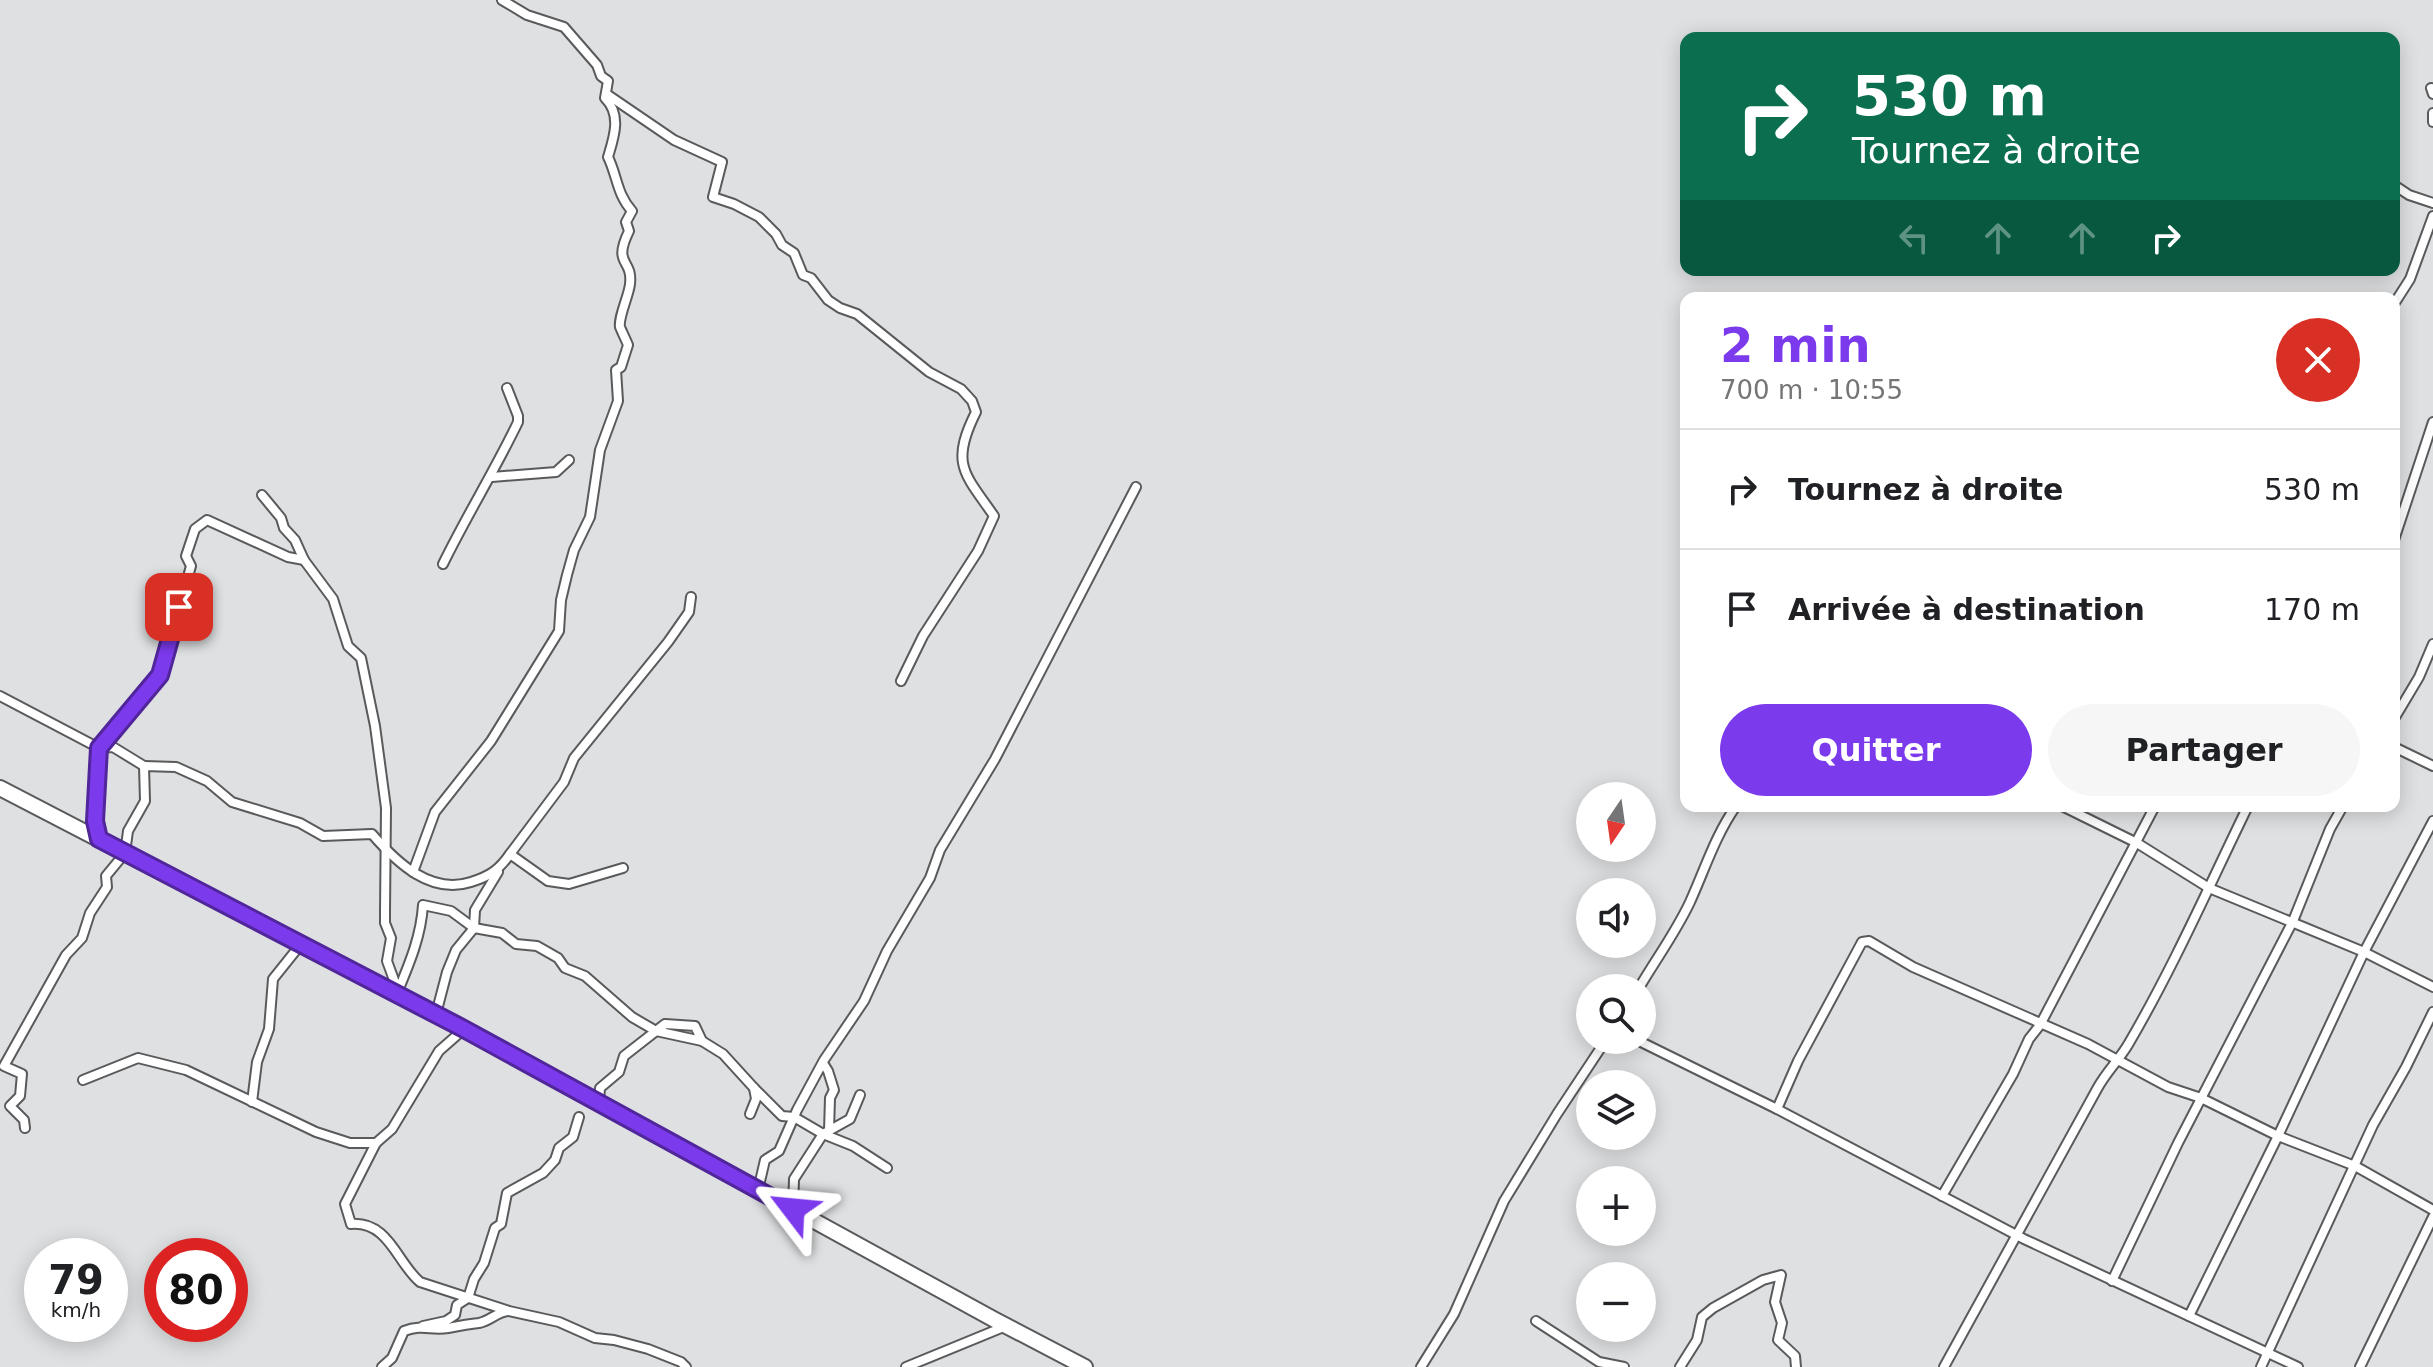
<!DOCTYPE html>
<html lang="fr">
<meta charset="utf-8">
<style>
:root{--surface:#fff;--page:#f6f6f6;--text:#202124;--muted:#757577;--line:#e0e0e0;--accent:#7c3aed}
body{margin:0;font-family:"DejaVu Sans",sans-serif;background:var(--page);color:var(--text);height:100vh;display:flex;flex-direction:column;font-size:30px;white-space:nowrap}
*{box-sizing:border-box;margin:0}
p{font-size:26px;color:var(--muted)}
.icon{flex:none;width:44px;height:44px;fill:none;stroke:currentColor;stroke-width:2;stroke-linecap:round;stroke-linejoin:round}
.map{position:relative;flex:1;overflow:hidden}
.sheet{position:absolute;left:1680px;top:292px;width:720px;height:520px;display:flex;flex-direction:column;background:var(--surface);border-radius:16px;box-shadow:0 4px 20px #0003}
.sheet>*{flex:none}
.hud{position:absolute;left:1680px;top:32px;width:720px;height:244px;border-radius:16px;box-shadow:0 4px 20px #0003;background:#0b6e4f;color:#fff;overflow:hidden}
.needle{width:52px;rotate:193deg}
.buttons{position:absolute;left:1576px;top:782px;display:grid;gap:16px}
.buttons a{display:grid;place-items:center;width:80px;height:80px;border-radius:50%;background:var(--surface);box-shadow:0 4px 20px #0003;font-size:40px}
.speed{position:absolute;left:24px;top:1238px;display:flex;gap:16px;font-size:40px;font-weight:700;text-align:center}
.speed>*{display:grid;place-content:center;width:104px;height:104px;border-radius:50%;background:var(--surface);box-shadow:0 4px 20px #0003;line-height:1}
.speed small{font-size:20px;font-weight:400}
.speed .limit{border:12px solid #d22;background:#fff;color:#111}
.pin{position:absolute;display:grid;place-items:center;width:68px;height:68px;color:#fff;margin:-34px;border-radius:16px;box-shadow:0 4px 12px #0006}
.me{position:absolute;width:88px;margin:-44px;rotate:299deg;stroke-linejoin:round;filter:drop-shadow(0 0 6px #0008)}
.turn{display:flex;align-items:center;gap:28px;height:168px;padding:0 40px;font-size:36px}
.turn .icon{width:104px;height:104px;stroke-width:2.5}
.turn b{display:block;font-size:56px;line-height:68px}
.lanes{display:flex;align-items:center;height:76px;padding:0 40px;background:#0003;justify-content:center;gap:40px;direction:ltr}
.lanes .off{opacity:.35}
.round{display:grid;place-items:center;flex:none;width:84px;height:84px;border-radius:42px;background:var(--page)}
.overview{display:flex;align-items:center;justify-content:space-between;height:136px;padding:0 40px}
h1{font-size:48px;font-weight:700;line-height:60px;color:var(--accent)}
.button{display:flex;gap:16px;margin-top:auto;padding:16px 40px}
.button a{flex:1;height:92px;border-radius:48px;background:var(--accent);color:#fff;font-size:32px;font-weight:700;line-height:92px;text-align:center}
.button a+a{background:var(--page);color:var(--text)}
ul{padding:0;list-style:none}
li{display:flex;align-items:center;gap:24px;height:120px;padding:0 40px;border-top:2px solid var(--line)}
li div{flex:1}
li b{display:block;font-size:30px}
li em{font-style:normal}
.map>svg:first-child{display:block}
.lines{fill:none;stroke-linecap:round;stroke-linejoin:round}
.minor-casing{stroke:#595a5c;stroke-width:12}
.trunk-casing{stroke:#595a5c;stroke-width:18}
.minor{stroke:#fff;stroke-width:8}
.trunk{stroke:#fff;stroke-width:14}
.route-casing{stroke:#51269a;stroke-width:20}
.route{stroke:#7c3aed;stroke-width:14}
</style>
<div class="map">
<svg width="2433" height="1367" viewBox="0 0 2433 1367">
<rect width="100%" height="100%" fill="#dee0e2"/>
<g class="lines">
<!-- minor casing -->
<g class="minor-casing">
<g id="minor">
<polyline points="2431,88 2433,94"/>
<path d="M608,95L674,140L722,162L713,197L734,204L759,217L776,234L782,245L794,253L803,275L811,278L828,300L840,308L857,314L929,372L961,389L972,401L976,412C950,464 964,473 994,516L978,551L923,636L901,681"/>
<polyline points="2433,113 2433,122"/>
<polyline points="2394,185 2409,195 2433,203"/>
<polyline points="2394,304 2410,279 2433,216"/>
<polyline points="492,477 556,472 569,460"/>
<polyline points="262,495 281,518 284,528 295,540 304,560 333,599 348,646 361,658 375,726 386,808 385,911 385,923 391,938 387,961 398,991"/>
<polyline points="2394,540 2433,422"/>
<path d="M443,564C467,515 495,470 518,422V416L507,388"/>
<polyline points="0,696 99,748 113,747 144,766"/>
<polyline points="2394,719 2419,677 2433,644"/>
<polyline points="2394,747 2433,766"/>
<polyline points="2062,806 2137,843 2209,888 2364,952 2433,987"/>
<polyline points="99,838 95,821 99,748 160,675 191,566 186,556 195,529 207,520 288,557 304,560"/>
<polyline points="510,854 564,782 574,758 668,642 689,612 691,597"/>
<path d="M413,872L435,812L491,741L559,631L561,600L567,575L574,550L590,517L600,450L618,401L616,370L621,367L628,345C626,340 622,332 620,327C618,318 629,295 630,284C633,258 612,266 629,231L626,222L632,211C617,195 617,175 608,157C614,137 622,115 605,98L608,81L601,76L597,65L564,27L527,15L502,0"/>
<path d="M1639,988C1656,959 1676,932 1690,902C1705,869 1715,836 1736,806"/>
<path d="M398,991C410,962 421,936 423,905L451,911L474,928L502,933L516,944L537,946L558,958L565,968L585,976L632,1017L656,1031L702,1041L723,1054L754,1088L782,1116L794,1117L823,1134L853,1146L887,1168"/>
<polyline points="436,1014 447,972 456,950 474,928 475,910 498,872"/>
<path d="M464,1029L439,1051L392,1129L376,1143L345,1204L351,1224C389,1221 397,1263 420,1282L509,1311L559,1322L595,1338L614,1340L648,1349L681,1362L686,1367"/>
<polyline points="1637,1040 1777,1109 1798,1061 1862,942 1869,941 1913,967 2088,1044 2168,1087 2201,1098 2278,1136 2355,1166 2433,1210"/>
<polyline points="823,1063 828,1071 834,1090 830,1098 829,1131"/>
<polyline points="83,1080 138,1058 186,1070 316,1132 350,1143 376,1143"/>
<polyline points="252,1102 257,1062 269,1029 273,979 301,944"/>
<polyline points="599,1102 600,1088 619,1072 624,1056 665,1024 695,1026 702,1041"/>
<polyline points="1777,1109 2024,1239 2298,1367"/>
<polyline points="750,1114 756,1099 754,1088"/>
<path d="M25,1128L24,1120L10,1106L20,1096L22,1074L4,1066L66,955L82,938L90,913L107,887L106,876L125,853L128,831L145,801L144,766L176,767L207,781L232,802L300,823L323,836L372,834C397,863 431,895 471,882C490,876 499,870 510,854L548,881L569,884L623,868"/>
<polyline points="758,1190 765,1160 779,1151 797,1110 824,1060 864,1001 887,951 930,878 940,850 995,759 1136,487"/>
<polyline points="1942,1196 2013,1074 2029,1039 2040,1025 2155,806"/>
<polyline points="793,1209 794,1179 823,1134 850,1119 860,1095"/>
<polyline points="2112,1281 2178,1143 2293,921 2330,829 2343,806"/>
<polyline points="2189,1316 2278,1136 2364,952 2433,821"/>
<polyline points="1536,1321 1599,1362 1624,1367"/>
<polyline points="423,1326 446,1321 455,1315 457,1305 468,1298 474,1279 484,1263 495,1228 501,1224 507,1193 543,1173 555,1160 559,1148 573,1137 579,1117"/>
<path d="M382,1367L392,1358L404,1331C423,1324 431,1331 448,1328C458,1326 468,1324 479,1323C490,1321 497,1312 508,1311"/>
<polyline points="906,1367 1006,1326"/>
<polyline points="1421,1367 1454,1314 1504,1201 1557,1114 1606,1040"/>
<polyline points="1680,1367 1697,1340 1702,1317 1713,1308 1763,1280 1781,1275 1775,1302 1782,1323 1778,1340 1795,1356 1796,1367"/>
<path d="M1944,1367L2097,1089C2106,1072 2120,1059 2129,1043C2174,966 2209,886 2248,806"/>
<polyline points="2261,1367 2373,1125 2406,1067 2433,1012"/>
<polyline points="2360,1367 2433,1217"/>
</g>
</g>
<!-- trunk casing -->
<g class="trunk-casing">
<polyline id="trunk" points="0,788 464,1029 995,1320 1085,1367"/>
</g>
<!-- minor -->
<use href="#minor" class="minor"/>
<!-- trunk -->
<use href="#trunk" class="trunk"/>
</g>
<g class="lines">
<!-- route casing -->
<g class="route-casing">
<polyline id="route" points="179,607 160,675 99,748 95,821 99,839 464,1029 793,1209"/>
</g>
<!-- route -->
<use href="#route" class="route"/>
</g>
</svg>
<div class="buttons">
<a><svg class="needle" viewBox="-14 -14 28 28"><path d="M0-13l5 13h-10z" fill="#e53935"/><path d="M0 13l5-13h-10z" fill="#757577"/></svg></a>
<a><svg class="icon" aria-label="sound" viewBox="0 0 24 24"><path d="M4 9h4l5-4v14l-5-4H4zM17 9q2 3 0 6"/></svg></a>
<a><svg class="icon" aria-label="search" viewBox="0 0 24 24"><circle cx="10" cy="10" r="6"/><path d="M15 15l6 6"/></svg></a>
<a><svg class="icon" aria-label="layers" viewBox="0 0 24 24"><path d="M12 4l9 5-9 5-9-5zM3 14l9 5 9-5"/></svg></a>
<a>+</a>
<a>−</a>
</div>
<div class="speed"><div>79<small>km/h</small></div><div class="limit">80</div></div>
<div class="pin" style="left:179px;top:607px;background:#d93025"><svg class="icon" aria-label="arrive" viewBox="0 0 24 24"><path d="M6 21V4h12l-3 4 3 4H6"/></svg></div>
<svg class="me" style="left:793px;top:1209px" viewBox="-20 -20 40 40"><path d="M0-17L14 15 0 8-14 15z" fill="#7c3aed" stroke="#fff" stroke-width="4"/></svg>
<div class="hud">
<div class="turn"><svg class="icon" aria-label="right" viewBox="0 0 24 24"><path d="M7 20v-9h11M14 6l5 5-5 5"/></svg><div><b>530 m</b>Tournez à droite</div></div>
<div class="lanes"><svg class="icon off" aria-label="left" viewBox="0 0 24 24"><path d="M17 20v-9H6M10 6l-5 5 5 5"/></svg><svg class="icon off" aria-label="ahead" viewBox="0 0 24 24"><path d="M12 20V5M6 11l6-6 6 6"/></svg><svg class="icon off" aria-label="ahead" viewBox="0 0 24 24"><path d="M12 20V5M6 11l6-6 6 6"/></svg><svg class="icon" aria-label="right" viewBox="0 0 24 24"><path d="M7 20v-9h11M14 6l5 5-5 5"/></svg></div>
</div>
<section class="sheet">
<div class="overview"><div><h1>2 min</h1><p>700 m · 10:55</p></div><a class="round" style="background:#d93025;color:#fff"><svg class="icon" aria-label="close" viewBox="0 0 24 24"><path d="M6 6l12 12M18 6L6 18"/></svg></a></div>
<ul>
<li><svg class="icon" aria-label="right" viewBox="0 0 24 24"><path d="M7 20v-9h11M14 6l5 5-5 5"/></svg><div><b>Tournez à droite</b></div><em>530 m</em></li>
<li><svg class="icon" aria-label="arrive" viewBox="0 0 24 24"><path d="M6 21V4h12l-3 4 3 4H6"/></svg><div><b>Arrivée à destination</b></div><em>170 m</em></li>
</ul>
<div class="button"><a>Quitter</a><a>Partager</a></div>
</section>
</div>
